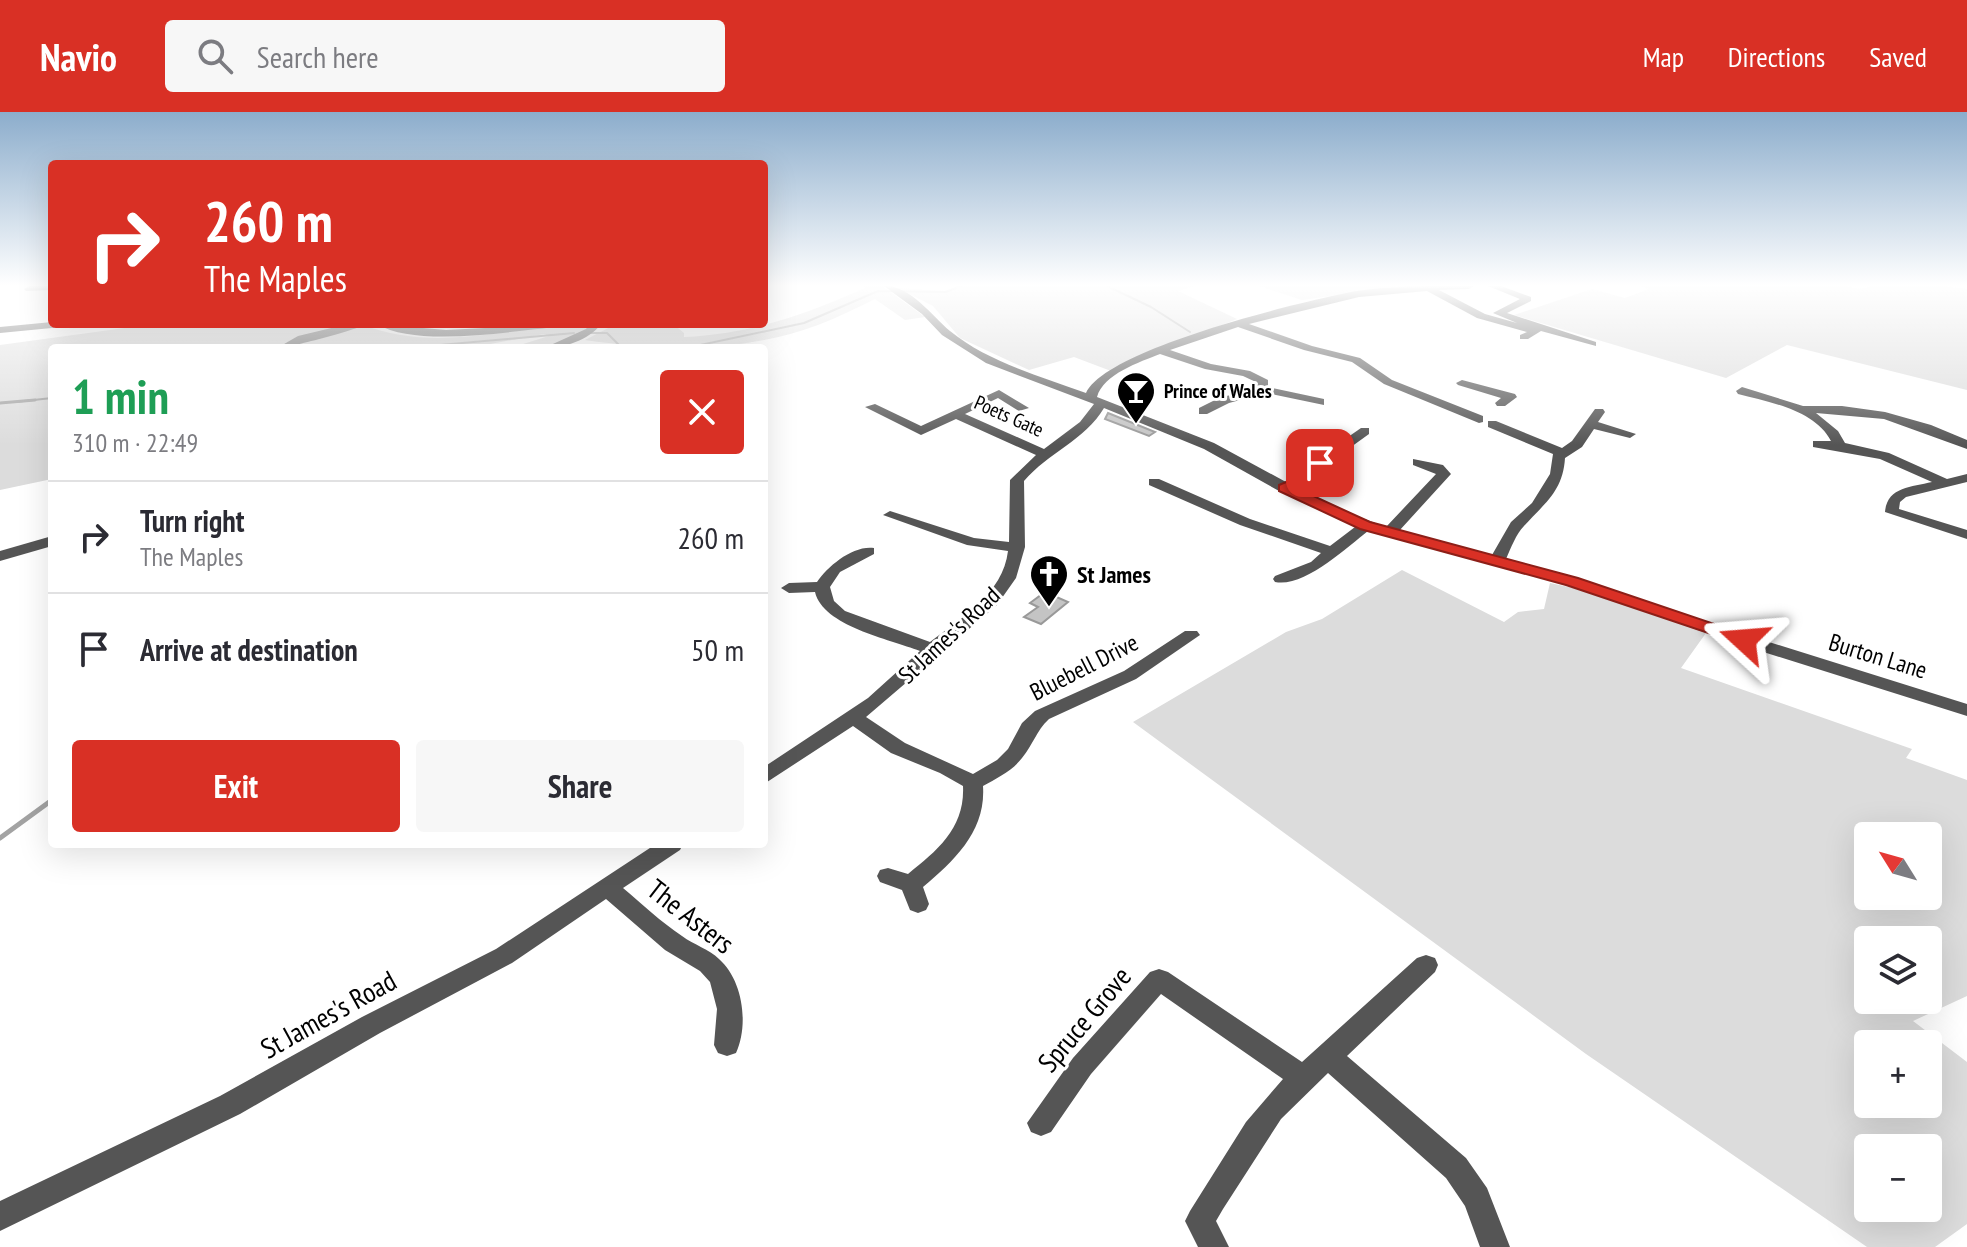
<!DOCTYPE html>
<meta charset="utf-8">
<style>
:root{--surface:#fff;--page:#f7f7f7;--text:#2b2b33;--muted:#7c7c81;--line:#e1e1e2;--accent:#d93025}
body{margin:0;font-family:"PT Sans Narrow",sans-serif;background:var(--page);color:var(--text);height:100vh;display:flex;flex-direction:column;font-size:30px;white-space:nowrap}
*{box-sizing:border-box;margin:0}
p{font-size:26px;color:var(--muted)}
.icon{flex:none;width:44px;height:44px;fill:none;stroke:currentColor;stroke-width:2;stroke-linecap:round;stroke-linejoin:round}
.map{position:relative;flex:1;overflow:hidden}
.details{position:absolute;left:48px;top:232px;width:720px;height:504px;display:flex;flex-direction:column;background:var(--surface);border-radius:8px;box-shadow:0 8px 32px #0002}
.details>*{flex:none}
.hud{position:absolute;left:48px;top:48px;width:720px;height:168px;border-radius:8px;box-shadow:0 8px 32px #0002;background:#d93025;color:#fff;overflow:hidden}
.needle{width:52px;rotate:307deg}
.fabs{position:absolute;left:1854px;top:710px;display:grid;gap:16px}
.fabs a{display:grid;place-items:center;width:88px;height:88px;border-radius:8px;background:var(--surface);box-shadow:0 8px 32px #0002;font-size:40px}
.pin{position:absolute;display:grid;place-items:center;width:68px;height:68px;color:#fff;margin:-34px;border-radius:16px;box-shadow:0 4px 12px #0006}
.me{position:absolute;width:88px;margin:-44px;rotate:289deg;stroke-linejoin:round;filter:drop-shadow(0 0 6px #0008)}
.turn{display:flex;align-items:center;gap:28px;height:168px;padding:0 24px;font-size:36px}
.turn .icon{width:104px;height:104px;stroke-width:2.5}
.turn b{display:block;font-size:56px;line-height:68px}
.round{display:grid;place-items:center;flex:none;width:84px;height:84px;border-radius:8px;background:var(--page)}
.headline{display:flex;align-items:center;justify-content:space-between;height:136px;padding:0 24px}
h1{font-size:48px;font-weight:700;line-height:60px;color:#1e9e55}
.primary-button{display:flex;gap:16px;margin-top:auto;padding:16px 24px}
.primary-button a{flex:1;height:92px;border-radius:8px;background:var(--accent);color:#fff;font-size:32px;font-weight:700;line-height:92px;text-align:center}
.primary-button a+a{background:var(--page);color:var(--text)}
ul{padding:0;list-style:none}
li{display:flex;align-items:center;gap:24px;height:112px;padding:0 24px;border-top:2px solid var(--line)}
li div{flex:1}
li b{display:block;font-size:30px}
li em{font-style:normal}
header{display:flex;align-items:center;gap:48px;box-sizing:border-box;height:112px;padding:0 40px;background:var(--accent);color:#fff}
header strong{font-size:38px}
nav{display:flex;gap:44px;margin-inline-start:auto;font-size:28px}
.search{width:560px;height:72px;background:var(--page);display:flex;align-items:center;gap:20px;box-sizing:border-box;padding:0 28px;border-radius:8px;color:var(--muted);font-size:30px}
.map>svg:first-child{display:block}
.green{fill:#dcdcdc;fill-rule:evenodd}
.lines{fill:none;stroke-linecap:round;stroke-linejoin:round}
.stream-far2{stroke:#a3a3a3;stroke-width:2}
.stream-far1{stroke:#a3a3a3;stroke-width:3}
.stream{stroke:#a3a3a3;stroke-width:5}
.building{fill:#c4c4c4;stroke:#999;stroke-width:2}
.minor{fill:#555;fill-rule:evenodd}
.route{fill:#d93025;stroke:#8d1f18;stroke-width:2}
.labels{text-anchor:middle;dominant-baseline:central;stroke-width:6;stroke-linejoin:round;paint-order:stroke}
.far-poi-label{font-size:20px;font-weight:bold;fill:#000;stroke:#fff;text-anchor:start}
.far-street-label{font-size:20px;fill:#000;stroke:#fff}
.poi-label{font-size:24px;font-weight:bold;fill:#000;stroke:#fff;text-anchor:start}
.street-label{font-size:24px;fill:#000;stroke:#fff}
.near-street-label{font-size:28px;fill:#000;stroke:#fff}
</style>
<header>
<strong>Navio</strong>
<div class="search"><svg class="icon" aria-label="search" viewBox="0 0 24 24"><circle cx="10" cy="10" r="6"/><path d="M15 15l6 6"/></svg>Search here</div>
<nav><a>Map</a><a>Directions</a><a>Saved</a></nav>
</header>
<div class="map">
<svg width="1967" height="1135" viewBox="0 0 1967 1135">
<rect width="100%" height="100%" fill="#fff"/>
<!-- green -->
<g class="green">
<path d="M863,174H882L925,205L905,208L875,187C856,196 837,206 818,213C743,241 661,239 585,228L616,212H673L684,221V225C751,222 804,203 865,176Z"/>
<polygon points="959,174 1195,174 1178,179 1237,207 1111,259 1074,245 1029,258 960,226 933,194 898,176 944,179"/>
<polygon points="1259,174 1400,174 1302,188"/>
<polygon points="1640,174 1847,174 1860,177 1870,174 1945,174 1967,177 1967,278 1787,233 1726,266 1514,203 1592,177 1625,186 1649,177"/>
<polygon points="154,212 347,212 296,226 275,236 52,236 52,367 0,378 0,233"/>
<path d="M363,213C439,242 512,213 589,213L586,219L545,236H510L549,224L544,222L469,236H291L293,233Z"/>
<path d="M1402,458L1504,510L1518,500L1544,497L1550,471L1592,480L1706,521L1681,556L1912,637L1906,646L1967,668V884L1913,909L1967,950V1112L1935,1135H1867L1586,942L1133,610L1286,520L1322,507ZM1868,724H1928V784H1868ZM1868,828H1928V888H1868ZM1868,932H1928V992H1868ZM1868,1036H1928V1096H1868Z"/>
</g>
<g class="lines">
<!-- stream-far2 -->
<g class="stream-far2">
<polyline points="1107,174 1151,195 1190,220"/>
<polyline points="591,221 607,221 622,236"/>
<polyline points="406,236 574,221"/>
<polyline points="670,236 676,236"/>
<polyline points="686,236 804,211 878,179 946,180 961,174"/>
<polyline points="15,290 52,286"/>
</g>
<!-- stream-far1 -->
<polyline class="stream-far1" points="0,291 35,288"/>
<!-- stream -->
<polyline class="stream" points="0,726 52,688"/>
</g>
<!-- building -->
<g class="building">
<polygon points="1108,301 1155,320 1149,324 1105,307"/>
<polygon points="1045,480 1068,490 1041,512 1024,505 1038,495 1030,491"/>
</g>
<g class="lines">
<!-- minor -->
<g class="minor">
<polygon points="29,174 52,174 52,178 26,179 24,177"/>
<path d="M884,174C910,173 931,203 950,219C988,250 1040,264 1086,281C1106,236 1307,188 1357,179C1396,173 1435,174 1474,174L1469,177L1439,178L1485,202L1517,211L1493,201L1520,187L1488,174H1501L1531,185V189L1507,201L1596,230V234L1541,219L1528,227H1520V223L1527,220L1477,206L1427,179L1359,185L1249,212L1312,234L1360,246L1392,268L1483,304V310L1479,311L1384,272L1352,250L1304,238L1238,215L1170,238L1211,252L1250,259L1268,268V275L1324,287V293L1266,281L1229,291L1207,302H1199V296L1221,285L1256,278L1258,271L1243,264L1205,257L1160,242C1140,250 1103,262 1097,285L1214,331L1286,370L1310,361L1315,348L1361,316H1369V322L1326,353L1321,366L1297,376L1335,396L1386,415L1436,362L1413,353V347L1443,353L1451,362L1399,419L1492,443L1511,410L1532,391L1550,362L1553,342L1488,315V309H1496L1562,336L1572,329L1595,297H1603L1605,300L1598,310L1636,322L1630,326L1594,317L1582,335L1565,346C1563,379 1545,391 1524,414C1516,422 1511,436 1506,447L1578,466L1750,524L1967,592V604L1738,532L1566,472L1368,419C1346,436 1304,476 1275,470L1273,467L1275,464L1311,450L1321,441L1240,413L1149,373V367H1159L1250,407L1330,434L1355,415L1279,379L1204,337L1104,296C1085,328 1048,341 1024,369L1025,435L1016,466L997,493L866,605L905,631L973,662L997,648L1008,637L1022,611L1035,599L1124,559L1185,519H1197L1200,523L1136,567L1049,607C1036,619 1033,633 1022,646C1012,659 997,666 983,674C986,719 955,748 923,775L929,792L926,798L918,801L910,798L902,778L880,770L877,764L880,758L888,756L908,762C938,738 965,716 963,674L940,661L891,641L853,614L764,672V655L868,586L920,539C889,527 823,514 815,480L789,481L781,476L789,471L817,470C828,454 853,433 874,436V442L840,460L830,475L834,489L845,499L930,530C961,506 1003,482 1008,439L967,433L883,403L890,399L974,426L1009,430L1010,368L1036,343L956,307L921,323L865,295L875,292L921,314L999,278L1029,296L1019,299L998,286L965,302L1044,337L1080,310L1094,292L986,251L942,223L922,202Z"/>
<polygon points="52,210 67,212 62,215 0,221 0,215"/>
<path d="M348,212H366C357,218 288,236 277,236L298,224Z"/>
<path d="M377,212L446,218L562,212L557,215C511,219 416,236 377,212Z"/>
<path d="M590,212H601C589,228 564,236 544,236L586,217Z"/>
<polygon points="1462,268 1515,282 1517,285 1505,294 1497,294 1495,291 1501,286 1458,273 1456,271"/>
<path d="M1742,275L1803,294H1842L1885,300L1931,313L1967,328V337L1884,307L1816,301L1838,319L1845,331L1889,341L1947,367L1967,362V370L1906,385L1900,390L1899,397L1967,418V427L1885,400C1887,375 1911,375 1932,370L1880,347L1813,335V329H1831C1815,298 1769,290 1738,282L1736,279Z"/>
<polygon points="52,424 52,434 0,449 0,439"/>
<path d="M656,732H683L680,738L623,776C642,792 661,810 682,824C694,833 709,837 719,847C743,868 749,913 736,941L727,944L718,941L714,933L717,897L710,870L700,859L665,838L606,787L512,851L380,921L240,1002L0,1119V1089L220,984L362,905L496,837Z"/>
<polygon points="1426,843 1435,846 1438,853 1435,860 1347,944 1466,1046 1487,1076 1510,1135 1480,1135 1465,1094 1446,1066 1328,961 1281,1007 1223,1097 1216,1109 1229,1135 1198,1135 1185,1109 1190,1099 1246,1010 1283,967 1161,882 1091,962 1051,1020 1041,1024 1031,1020 1027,1011 1073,946 1150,860 1159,857 1168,860 1302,950 1417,846"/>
</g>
</g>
<!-- sky -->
<linearGradient id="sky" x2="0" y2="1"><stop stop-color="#8cadcc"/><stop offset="0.52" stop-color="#fff"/><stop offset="1" stop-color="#fff" stop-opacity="0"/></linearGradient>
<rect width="1967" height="333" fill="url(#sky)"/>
<!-- route -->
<polygon class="route" points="1320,347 1327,351 1321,366 1296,376 1370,410 1578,466 1750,524 1753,528 1750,531 1738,531 1566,473 1360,417 1279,379 1279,373 1310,360 1316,348"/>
<!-- icons -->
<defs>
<g id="bar-pin" transform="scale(2)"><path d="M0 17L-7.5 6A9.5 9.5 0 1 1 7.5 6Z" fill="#000" stroke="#fff"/><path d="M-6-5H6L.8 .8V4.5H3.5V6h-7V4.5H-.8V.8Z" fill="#fff"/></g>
<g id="church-pin" transform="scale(2)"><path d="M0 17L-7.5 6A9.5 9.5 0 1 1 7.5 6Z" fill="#000" stroke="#fff"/><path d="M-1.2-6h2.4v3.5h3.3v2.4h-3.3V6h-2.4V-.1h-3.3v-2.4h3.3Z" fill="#fff"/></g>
</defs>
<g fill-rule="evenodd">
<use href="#bar-pin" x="1136" y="279"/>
<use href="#church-pin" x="1049" y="462"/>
</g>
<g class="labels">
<!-- far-poi labels -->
<g class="far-poi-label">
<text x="1164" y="279">Prince of Wales</text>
</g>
<!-- far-street labels -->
<g class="far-street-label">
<text transform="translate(1009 304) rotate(24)">Poets Gate</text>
</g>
<!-- poi labels -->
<g class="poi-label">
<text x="1077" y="462">St James</text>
</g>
<!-- street labels -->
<g class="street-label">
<text transform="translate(949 523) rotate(-43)">St James's Road</text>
<text transform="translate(1878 544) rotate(17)">Burton Lane</text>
<text transform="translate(1084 555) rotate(-27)">Bluebell Drive</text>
</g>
<!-- near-street labels -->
<g class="near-street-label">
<text transform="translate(691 804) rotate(38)">The Asters</text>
<text transform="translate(328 902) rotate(-29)">St James's Road</text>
<text transform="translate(1084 907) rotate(-50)">Spruce Grove</text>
</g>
</g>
</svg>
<div class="fabs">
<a><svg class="needle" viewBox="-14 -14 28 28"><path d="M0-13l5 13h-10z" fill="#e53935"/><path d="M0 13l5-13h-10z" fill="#7c7c81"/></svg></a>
<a><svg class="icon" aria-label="layers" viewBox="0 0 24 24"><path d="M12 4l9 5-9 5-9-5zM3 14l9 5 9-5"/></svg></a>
<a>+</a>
<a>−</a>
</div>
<div class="pin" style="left:1320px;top:351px;background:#d93025"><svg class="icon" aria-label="arrive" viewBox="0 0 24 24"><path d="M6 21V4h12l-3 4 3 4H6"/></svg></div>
<svg class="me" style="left:1744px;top:528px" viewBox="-20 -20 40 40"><path d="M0-17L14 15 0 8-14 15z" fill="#d93025" stroke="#fff" stroke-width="4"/></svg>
<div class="hud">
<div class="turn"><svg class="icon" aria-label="right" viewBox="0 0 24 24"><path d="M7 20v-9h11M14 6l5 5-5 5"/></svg><div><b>260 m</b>The Maples</div></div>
</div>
<section class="details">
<div class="headline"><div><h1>1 min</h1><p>310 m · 22:49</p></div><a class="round" style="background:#d93025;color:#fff"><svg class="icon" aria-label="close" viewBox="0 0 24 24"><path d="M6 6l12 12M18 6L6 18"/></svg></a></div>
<ul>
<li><svg class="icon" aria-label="right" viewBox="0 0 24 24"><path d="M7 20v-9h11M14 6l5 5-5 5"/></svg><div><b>Turn right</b><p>The Maples</p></div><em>260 m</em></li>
<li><svg class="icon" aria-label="arrive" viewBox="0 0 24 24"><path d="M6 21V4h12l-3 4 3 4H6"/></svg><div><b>Arrive at destination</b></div><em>50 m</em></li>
</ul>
<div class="primary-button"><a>Exit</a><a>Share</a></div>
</section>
</div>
